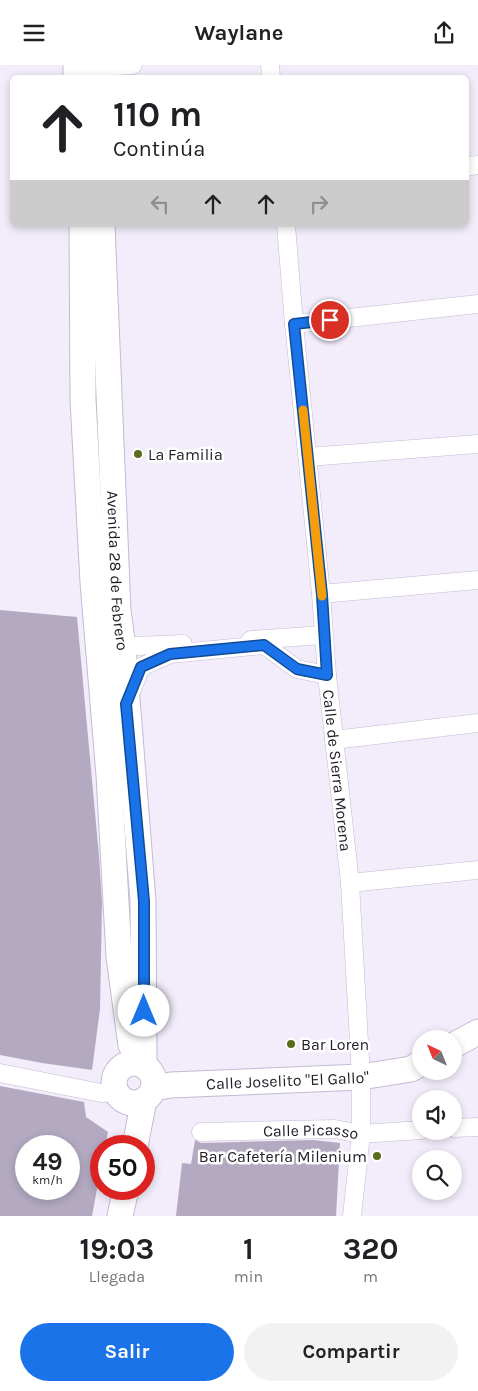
<!DOCTYPE html>
<html lang="es">
<meta charset="utf-8">
<style>
:root{--surface:#fff;--page:#f2f2f2;--text:#202124;--muted:#757577;--accent:#1a73e8}
body{margin:0;font-family:Karla,sans-serif;background:var(--page);color:var(--text);height:100vh;display:flex;flex-direction:column;font-size:19px;white-space:nowrap}
*{box-sizing:border-box;margin:0}
p{font-size:16px;color:var(--muted)}
.icon{flex:none;width:28px;height:28px;fill:none;stroke:currentColor;stroke-width:2;stroke-linecap:round;stroke-linejoin:round}
.map{position:relative;height:1151px;overflow:hidden}
.side{display:flex;flex-direction:column;background:var(--surface);flex:1}
.side>*{flex:none}
.banner{position:absolute;left:10px;top:10px;width:459px;height:152px;border-radius:8px;box-shadow:0 2px 8px #0003;background:#fff;color:var(--text);overflow:hidden}
.needle{width:32px;rotate:317deg}
.fabs{position:absolute;left:412px;top:965px;display:grid;gap:10px}
.fabs a{display:grid;place-items:center;width:50px;height:50px;border-radius:50%;background:var(--surface);box-shadow:0 2px 8px #0003;font-size:25px}
.speed{position:absolute;left:15px;top:1070px;display:flex;gap:10px;font-size:25px;font-weight:700;text-align:center}
.speed>*{display:grid;place-content:center;width:65px;height:65px;border-radius:50%;background:var(--surface);box-shadow:0 2px 8px #0003;line-height:1}
.speed small{font-size:12px;font-weight:400}
.speed .limit{border:8px solid #d22;background:#fff;color:#111}
.pin{position:absolute;display:grid;place-items:center;width:42px;height:42px;color:#fff;margin:-21px;border:2px solid #fff;border-radius:50%;box-shadow:0 1px 5px #0007}
.me{position:absolute;width:55px;margin:-28px;rotate:0deg;stroke-linejoin:round;filter:drop-shadow(0 0 4px #0008)}
.turn{display:flex;align-items:center;gap:18px;height:105px;padding:0 20px;font-size:22px}
.turn .icon{width:65px;height:65px;stroke-width:2.5}
.turn b{display:block;font-size:35px;line-height:42px}
.lanes{display:flex;align-items:center;height:48px;padding:0 20px;background:#0003;justify-content:center;gap:25px;direction:ltr}
.lanes .off{opacity:.35}
.eta{display:flex;justify-content:space-evenly;align-items:center;height:85px;text-align:center}
.eta b{font-size:30px;font-weight:700;line-height:35px}
.button{display:flex;gap:10px;margin-top:auto;padding:10px 20px}
.button a{flex:1;height:58px;border-radius:30px;background:var(--accent);color:#fff;font-size:20px;font-weight:700;line-height:58px;text-align:center}
.button a+a{background:var(--page);color:var(--text)}
header{display:flex;justify-content:space-between;align-items:center;height:65px;padding:0 20px;background:var(--surface);font-size:22px;font-weight:700}
.map>svg:first-child{display:block}
.building{fill:#b3aac2;fill-rule:evenodd}
.lines{fill:none;stroke-linecap:round;stroke-linejoin:round}
.minor-casing{stroke:#c4bad3;stroke-width:19}
.secondary-casing{stroke:#c4bad3;stroke-width:27}
.minor{stroke:#fff;stroke-width:18}
.secondary{stroke:#fff;stroke-width:25}
.route-casing{stroke:#114b97;stroke-width:12}
.route{stroke:#1a73e8;stroke-width:9}
.slow{stroke:#f59e0b;stroke-width:9}
.poi-dot{fill:#586c1a;stroke:#fff;stroke-width:2}
.labels{text-anchor:middle;dominant-baseline:central;stroke-width:5;stroke-linejoin:round;paint-order:stroke}
.poi-label{font-size:16px;fill:#1f1c25;stroke:#fff;text-anchor:start}
.street-label{font-size:16px;fill:#1f1c25;stroke:#fff}
</style>
<header><svg class="icon" aria-label="menu" viewBox="0 0 24 24"><path d="M4 6h16M4 12h16M4 18h16"/></svg>Waylane<svg class="icon" aria-label="share" viewBox="0 0 24 24"><path d="M12 15V3M7 8l5-5 5 5M5 13v7h14v-7"/></svg></header>
<div class="map">
<svg width="478" height="1151" viewBox="0 0 478 1151">
<rect width="100%" height="100%" fill="#f2ecfb"/>
<!-- building -->
<g class="building">
<polygon points="0,545 77,552 99,791 102,838 100,944 92,1005 42,998 0,990"/>
<path d="M0,1021L84,1037L86,1052L108,1067L105,1081H101V1102L92,1151H0ZM26,1081H69V1124H26Z"/>
<polygon points="195,1075 201,1078 313,1075 340,1078 336,1151 176,1151 182,1098 191,1099"/>
</g>
<g class="lines">
<!-- minor casing -->
<g class="minor-casing">
<g id="minor">
<polyline points="98,0 98,2 133,0"/>
<polyline points="270,0 271,12"/>
<polyline points="466,102 478,100"/>
<path id="s1" d="M286,160L294,259L321,529L327,610L350,818L361,1012V1069L352,1151"/>
<polyline points="294,259 478,239"/>
<polyline points="308,392 478,379"/>
<polyline points="321,529 478,515"/>
<polyline points="251,575 323,570"/>
<polyline points="123,583 135,581 183,579"/>
<polyline points="129,631 141,602 170,589 264,580 297,604 327,610"/>
<polyline points="334,675 478,658"/>
<polyline points="350,818 478,805"/>
<polyline points="0,1008 101,1028 116,1027"/>
<polyline points="454,1063 478,1062"/>
<path id="s2" d="M201,1067L335,1064L361,1069L421,1065"/>
</g>
</g>
<!-- secondary casing -->
<g class="secondary-casing">
<g id="secondary">
<polyline points="76,0 76,12"/>
<polyline points="98,0 98,12"/>
<polyline points="82,160 83,335 93,517 109,710 119,892 131,980"/>
<path id="s3" d="M102,160L118,546L123,583L143,836L144,1001"/>
<polyline points="454,980 478,967"/>
<circle cx="134" cy="1018" r="20"/>
<path id="s4" d="M153,1023L171,1020L361,1012L411,1004L421,998"/>
<polyline points="135,1081 144,1035"/>
<polyline points="120,1151 126,1124"/>
</g>
</g>
<!-- minor -->
<use href="#minor" class="minor"/>
<!-- secondary -->
<use href="#secondary" class="secondary"/>
</g>
<g class="lines">
<!-- route casing -->
<g class="route-casing">
<polyline id="route" points="144,946 144,836 126,639 141,602 170,589 264,580 297,604 327,610 322,530 294,259 330,255"/>
</g>
<!-- route -->
<use href="#route" class="route"/>
<!-- slow -->
<polyline class="slow" points="303,345 322,531"/>
</g>
<!-- markers -->
<g class="poi-dot">
<circle cx="138" cy="389" r="5"/>
<circle cx="291" cy="979" r="5"/>
<circle cx="377" cy="1091" r="5"/>
</g>
<g class="labels">
<!-- poi labels -->
<g class="poi-label">
<text x="148" y="389">La Familia</text>
<text x="301" y="979">Bar Loren</text>
<text x="367" y="1091" text-anchor="end">Bar Cafetería Milenium</text>
</g>
<!-- street labels -->
<g class="street-label">
<text stroke="none"><textPath href="#s3" startOffset="346">Avenida 28 de Febrero</textPath></text>
<text stroke="none"><textPath href="#s1" startOffset="548">Calle de Sierra Morena</textPath></text>
<text stroke="none"><textPath href="#s4" startOffset="135">Calle Joselito "El Gallo"</textPath></text>
<text stroke="none"><textPath href="#s2" startOffset="110">Calle Picasso</textPath></text>
</g>
</g>
</svg>
<div class="fabs">
<a><svg class="needle" viewBox="-14 -14 28 28"><path d="M0-13l5 13h-10z" fill="#e53935"/><path d="M0 13l5-13h-10z" fill="#757577"/></svg></a>
<a><svg class="icon" aria-label="sound" viewBox="0 0 24 24"><path d="M4 9h4l5-4v14l-5-4H4zM17 9q2 3 0 6"/></svg></a>
<a><svg class="icon" aria-label="search" viewBox="0 0 24 24"><circle cx="10" cy="10" r="6"/><path d="M15 15l6 6"/></svg></a>
</div>
<div class="speed"><div>49<small>km/h</small></div><div class="limit">50</div></div>
<div class="pin" style="left:330px;top:255px;background:#d93025"><svg class="icon" aria-label="arrive" viewBox="0 0 24 24"><path d="M6 21V4h12l-3 4 3 4H6"/></svg></div>
<svg class="me" style="left:144px;top:946px" viewBox="-20 -20 40 40"><circle r="19" fill="#fff"/><path d="M0-13L10 11 0 6-10 11z" fill="#1a73e8"/></svg>
<div class="banner">
<div class="turn"><svg class="icon" aria-label="ahead" viewBox="0 0 24 24"><path d="M12 20V5M6 11l6-6 6 6"/></svg><div><b>110 m</b>Continúa</div></div>
<div class="lanes"><svg class="icon off" aria-label="left" viewBox="0 0 24 24"><path d="M17 20v-9H6M10 6l-5 5 5 5"/></svg><svg class="icon" aria-label="ahead" viewBox="0 0 24 24"><path d="M12 20V5M6 11l6-6 6 6"/></svg><svg class="icon" aria-label="ahead" viewBox="0 0 24 24"><path d="M12 20V5M6 11l6-6 6 6"/></svg><svg class="icon off" aria-label="right" viewBox="0 0 24 24"><path d="M7 20v-9h11M14 6l5 5-5 5"/></svg></div>
</div>
</div>
<section class="side">
<div class="eta">
<div><b>19:03</b><p>Llegada</p></div>
<div><b>1</b><p>min</p></div>
<div><b>320</b><p>m</p></div>
</div>
<div class="button"><a>Salir</a><a>Compartir</a></div>
</section>
